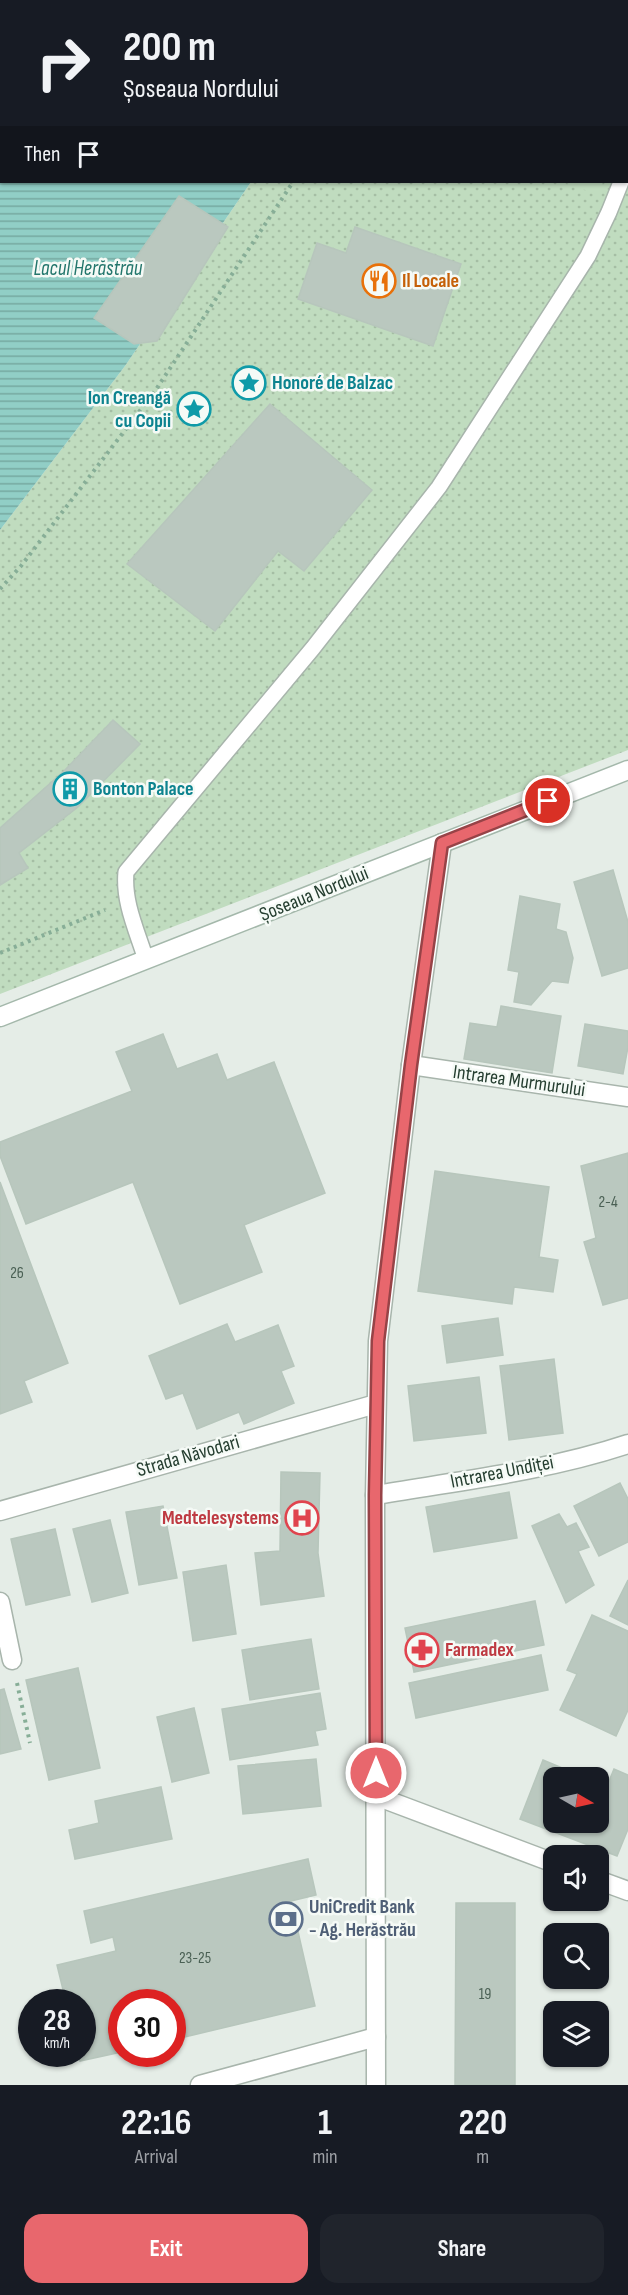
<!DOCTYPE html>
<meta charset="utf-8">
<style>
:root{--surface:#171b24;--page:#20242c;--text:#f1f3f6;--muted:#9ea1a6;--accent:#e8676d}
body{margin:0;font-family:"Sofia Sans Condensed",sans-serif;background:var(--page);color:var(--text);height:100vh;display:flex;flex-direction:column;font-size:22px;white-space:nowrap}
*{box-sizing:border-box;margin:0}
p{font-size:20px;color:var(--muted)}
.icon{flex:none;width:33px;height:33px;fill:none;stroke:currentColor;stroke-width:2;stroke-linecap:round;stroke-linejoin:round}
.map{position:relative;height:2085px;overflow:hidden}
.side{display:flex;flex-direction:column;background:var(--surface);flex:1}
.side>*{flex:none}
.hud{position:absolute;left:0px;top:0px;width:628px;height:183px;box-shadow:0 2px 4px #0004;background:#171b24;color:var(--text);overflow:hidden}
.needle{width:39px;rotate:99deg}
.controls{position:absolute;left:543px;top:1767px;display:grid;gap:12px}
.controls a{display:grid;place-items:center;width:66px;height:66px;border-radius:12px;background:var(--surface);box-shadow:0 2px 4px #0004;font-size:30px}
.speed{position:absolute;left:18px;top:1989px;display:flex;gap:12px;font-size:30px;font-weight:700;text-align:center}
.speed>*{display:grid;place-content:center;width:78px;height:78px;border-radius:50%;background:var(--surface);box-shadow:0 2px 4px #0004;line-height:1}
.speed small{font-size:15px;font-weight:400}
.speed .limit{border:9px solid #d22;background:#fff;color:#111}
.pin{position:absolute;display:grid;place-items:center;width:51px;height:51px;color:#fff;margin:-26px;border:3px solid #fff;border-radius:50%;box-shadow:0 2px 6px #0007}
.me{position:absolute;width:66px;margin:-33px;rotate:0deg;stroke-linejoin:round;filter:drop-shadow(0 0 4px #0008)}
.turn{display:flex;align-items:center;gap:21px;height:126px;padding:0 24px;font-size:27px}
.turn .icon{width:78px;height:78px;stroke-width:2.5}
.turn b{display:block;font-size:42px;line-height:51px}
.then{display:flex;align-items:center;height:57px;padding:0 24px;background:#0003;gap:12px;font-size:22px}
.eta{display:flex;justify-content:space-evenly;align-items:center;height:102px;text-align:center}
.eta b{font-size:36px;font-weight:700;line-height:42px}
.cta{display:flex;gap:12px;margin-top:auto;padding:12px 24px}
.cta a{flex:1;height:69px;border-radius:18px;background:var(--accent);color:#fff;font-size:24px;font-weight:700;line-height:69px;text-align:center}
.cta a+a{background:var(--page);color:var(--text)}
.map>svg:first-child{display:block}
.green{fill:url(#green-dots)}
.pitch{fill:#c0dcbf}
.water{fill:url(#water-rules)}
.building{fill:#bac8bf;stroke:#b7c6bc;stroke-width:1.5}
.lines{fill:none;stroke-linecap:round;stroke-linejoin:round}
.lane-casing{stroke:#a8b5ac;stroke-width:18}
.street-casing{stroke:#a8b5ac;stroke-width:21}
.secondary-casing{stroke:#a4b8ab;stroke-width:21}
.path{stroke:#87ae97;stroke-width:4;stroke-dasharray:3 4.5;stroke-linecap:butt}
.lane{stroke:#fff;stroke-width:15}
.street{stroke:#fff;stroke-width:18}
.secondary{stroke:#fff;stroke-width:18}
.route-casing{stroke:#974347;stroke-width:15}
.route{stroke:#e8676d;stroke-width:10}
.labels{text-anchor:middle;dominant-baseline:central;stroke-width:5;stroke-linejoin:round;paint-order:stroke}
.number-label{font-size:16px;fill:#4a6054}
.food-label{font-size:20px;font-weight:bold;fill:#c56008;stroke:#f5faf6;text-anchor:start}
.culture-label{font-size:20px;font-weight:bold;fill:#0d838f;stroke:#f5faf6;text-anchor:start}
.street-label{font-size:20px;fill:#253e30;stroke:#f5faf6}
.health-label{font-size:20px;font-weight:bold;fill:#be3a42;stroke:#f5faf6;text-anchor:end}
.service-label{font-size:20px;font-weight:bold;fill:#4e5e75;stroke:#f5faf6;text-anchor:start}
.water-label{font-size:21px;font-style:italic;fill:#23766c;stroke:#f5faf6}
</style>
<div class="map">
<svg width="628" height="2085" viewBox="0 0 628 2085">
<defs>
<pattern id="green-dots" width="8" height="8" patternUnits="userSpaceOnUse" patternTransform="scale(1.5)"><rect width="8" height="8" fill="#c0dcbf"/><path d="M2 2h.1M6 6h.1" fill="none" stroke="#a5bea4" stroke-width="1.8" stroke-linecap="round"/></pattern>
<pattern id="water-rules" width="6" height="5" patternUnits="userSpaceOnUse" patternTransform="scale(1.5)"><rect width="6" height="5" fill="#91cec6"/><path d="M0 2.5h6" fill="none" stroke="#76a9a1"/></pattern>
</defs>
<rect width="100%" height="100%" fill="#e5ede7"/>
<!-- green -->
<polygon class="green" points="355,0 628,0 628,750 0,994 0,530 125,366 251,182 627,182 627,2 354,1"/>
<!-- pitch -->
<g class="pitch">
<polygon points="482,0 628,0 627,118 627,2"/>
<polygon points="564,182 603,182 598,195"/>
</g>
<!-- water -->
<polygon class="water" points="0,0 355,0 2,2 2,182 251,182 125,366 0,530"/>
<!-- building -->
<g class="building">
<polygon points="408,0 461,0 407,2"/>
<polygon points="179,196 228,227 157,341 134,344 94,318"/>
<polygon points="355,227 461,264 433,346 298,299 317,243 346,253"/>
<polygon points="270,404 372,490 304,571 278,551 215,631 127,564"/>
<polygon points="113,720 140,744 78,807 19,853 28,868 0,885 0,828 64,771"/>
<polygon points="613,870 628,922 628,968 602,976 574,882"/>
<polygon points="520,896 560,904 556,929 566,932 573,958 568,983 552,981 531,1005 514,1002 519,972 508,970"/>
<polygon points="501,1006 561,1016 552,1073 464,1059 470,1023 497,1027"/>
<polygon points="585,1024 628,1031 628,1047 623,1074 578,1066"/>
<polygon points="163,1034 177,1069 217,1054 227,1080 274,1062 325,1193 244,1225 262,1272 180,1304 133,1182 26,1224 0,1156 0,1142 132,1091 116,1052"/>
<polygon points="628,1153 628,1298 603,1305 584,1242 596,1238 581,1166"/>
<polygon points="435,1171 549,1187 539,1257 558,1260 553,1292 514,1287 512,1304 418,1291"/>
<polygon points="0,1182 68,1363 24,1381 32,1402 0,1414"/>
<polygon points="498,1318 503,1355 447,1363 442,1326"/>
<polygon points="227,1324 235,1342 278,1325 294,1366 281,1371 294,1403 244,1424 239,1412 197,1429 183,1393 166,1399 149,1356"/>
<polygon points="554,1359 563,1433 509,1440 500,1366"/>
<polygon points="479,1377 486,1433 414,1441 408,1386"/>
<polygon points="281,1472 320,1473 318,1553 324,1596 261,1605 255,1553 280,1551"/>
<polygon points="620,1483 628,1499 628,1542 599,1556 574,1506"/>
<polygon points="509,1492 517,1538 434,1552 426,1507"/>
<polygon points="163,1506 177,1578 139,1585 126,1512"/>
<polygon points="559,1514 567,1527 576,1523 589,1547 578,1551 594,1585 566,1603 532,1526"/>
<polygon points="110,1520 128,1593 92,1602 73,1529"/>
<polygon points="55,1529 70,1595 26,1605 11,1539"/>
<polygon points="226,1565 236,1634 193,1641 183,1572"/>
<polygon points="628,1580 628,1625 610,1616"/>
<polygon points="535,1601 544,1645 414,1672 405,1628"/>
<polygon points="592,1615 628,1631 628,1710 616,1736 560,1710 577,1674 567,1670"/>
<polygon points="311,1639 319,1689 250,1700 242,1650"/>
<polygon points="541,1655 548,1690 416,1718 409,1683"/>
<polygon points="78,1668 100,1768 49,1780 26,1680"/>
<polygon points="4,1689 21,1749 0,1754 0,1690"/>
<polygon points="320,1693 326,1729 315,1731 318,1745 230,1760 222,1709"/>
<polygon points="194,1708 209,1773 172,1782 157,1717"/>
<polygon points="316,1759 321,1806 243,1814 238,1766"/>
<polygon points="543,1760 586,1778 554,1778 554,1822 598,1822 598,1782 607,1786 614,1769 628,1775 628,1829 617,1856 520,1819"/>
<polygon points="161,1787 172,1839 75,1859 69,1830 99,1823 95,1801"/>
<polygon points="308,1859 316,1895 291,1901 315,2006 172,2040 172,2002 122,2002 122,2052 80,2061 78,2054 82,2054 82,2002 66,2002 57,1965 116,1951 113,1937 91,1943 84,1911"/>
<polygon points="456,1903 515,1903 515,2085 455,2085"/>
</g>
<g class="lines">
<!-- lane casing -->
<g class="lane-casing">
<g id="lane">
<polyline points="627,166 628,163"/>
<path d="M146,960C137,931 123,902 126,872L313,648L439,487L588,256L609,212L621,182"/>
</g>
</g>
<!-- street casing -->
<g class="street-casing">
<g id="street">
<polyline points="411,1065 628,1097"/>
<path d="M375,1495C459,1481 547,1471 628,1444"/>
<polyline points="0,1511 376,1404"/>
<polyline points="0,1602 12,1660"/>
<polyline points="376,1796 554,1863"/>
<polyline points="598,1880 628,1891"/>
<polyline points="200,2085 376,2037"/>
<polyline points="376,2085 375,1495 378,1341 411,1065 442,843"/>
</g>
</g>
<!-- secondary casing -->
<g class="secondary-casing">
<polyline id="secondary" points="0,1017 628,770"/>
</g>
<!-- path -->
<g class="path">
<polyline points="389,2 389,0"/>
<polyline points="0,589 21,566 155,391 293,182"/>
<polyline points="0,953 105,910"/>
<polyline points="17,1683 30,1743"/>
</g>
<!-- lane -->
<use href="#lane" class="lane"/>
<!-- street -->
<use href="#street" class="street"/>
<!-- secondary -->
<use href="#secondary" class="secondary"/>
</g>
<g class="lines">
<!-- route casing -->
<g class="route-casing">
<polyline id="route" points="376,1773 375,1495 378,1341 411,1065 442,843 548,801"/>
</g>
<!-- route -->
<use href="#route" class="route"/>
</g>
<!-- icons -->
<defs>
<g id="restaurant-ring" transform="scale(1.725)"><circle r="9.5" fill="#f5faf6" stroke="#e8710a" stroke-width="1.5"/><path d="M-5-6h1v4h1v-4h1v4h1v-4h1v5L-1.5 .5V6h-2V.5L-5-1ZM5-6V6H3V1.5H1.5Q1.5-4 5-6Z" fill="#e8710a"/></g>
<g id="sight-ring" transform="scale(1.725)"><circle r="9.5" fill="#f5faf6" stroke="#0f9aa8" stroke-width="1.5"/><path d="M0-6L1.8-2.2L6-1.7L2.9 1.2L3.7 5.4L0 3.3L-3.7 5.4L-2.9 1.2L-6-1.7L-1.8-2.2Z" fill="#0f9aa8"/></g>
<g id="building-ring" transform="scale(1.725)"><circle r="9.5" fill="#f5faf6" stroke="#0f9aa8" stroke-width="1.5"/><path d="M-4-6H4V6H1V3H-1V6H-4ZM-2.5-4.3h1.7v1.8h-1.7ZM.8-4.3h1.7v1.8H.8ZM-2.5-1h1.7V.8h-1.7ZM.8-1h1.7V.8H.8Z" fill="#0f9aa8"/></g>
<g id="hospital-ring" transform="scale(1.725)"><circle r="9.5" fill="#f5faf6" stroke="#e0444e" stroke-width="1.5"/><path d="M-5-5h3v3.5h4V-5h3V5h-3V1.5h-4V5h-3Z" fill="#e0444e"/></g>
<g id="pharmacy-ring" transform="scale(1.725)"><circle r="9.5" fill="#f5faf6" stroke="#e0444e" stroke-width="1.5"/><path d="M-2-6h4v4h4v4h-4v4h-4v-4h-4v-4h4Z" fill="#e0444e"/></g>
<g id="bank-ring" transform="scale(1.725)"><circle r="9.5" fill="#f5faf6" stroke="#5c6f8a" stroke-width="1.5"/><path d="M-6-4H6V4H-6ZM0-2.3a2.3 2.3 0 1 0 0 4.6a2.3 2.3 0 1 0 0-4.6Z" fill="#5c6f8a"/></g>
</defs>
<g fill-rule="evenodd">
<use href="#restaurant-ring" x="379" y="281"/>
<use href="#sight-ring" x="249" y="383"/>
<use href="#sight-ring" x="194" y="409"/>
<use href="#building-ring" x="70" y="789"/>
<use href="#hospital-ring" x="302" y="1518"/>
<use href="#pharmacy-ring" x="422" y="1650"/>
<use href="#bank-ring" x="286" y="1919"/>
</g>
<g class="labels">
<!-- number labels -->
<g class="number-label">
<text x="608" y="1202">2-4</text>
<text x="17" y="1273">26</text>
<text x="195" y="1958">23-25</text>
<text x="485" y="1994">19</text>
</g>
<!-- food labels -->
<g class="food-label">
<text x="402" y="281">Il Locale</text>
</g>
<!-- culture labels -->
<g class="culture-label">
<text x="272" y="383">Honoré de Balzac</text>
<text x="171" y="398" text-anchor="end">Ion Creangă<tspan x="171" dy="23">cu Copii</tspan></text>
<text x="93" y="789">Bonton Palace</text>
</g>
<!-- street labels -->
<g class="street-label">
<text transform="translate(314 894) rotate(-22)">Șoseaua Nordului</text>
<text transform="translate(519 1081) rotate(8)">Intrarea Murmurului</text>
<text transform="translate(188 1456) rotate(-16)">Strada Năvodari</text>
<text transform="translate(502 1472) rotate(-11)">Intrarea Undiței</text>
</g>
<!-- health labels -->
<g class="health-label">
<text x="279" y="1518">Medtelesystems</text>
<text x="445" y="1650" text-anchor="start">Farmadex</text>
</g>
<!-- service labels -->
<g class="service-label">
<text x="309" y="1907">UniCredit Bank<tspan x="309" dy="23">- Ag. Herăstrău</tspan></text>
</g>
<!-- water labels -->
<g class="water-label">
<text x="88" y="268">Lacul Herăstrău</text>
</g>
</g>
</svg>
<div class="controls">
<a><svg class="needle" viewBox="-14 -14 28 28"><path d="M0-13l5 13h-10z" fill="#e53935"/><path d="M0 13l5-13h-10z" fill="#9ea1a6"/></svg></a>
<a><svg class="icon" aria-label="sound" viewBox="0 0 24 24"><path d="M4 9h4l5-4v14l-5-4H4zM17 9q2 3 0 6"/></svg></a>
<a><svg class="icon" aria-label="search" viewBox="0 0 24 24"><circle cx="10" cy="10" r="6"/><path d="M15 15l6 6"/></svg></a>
<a><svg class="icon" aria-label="layers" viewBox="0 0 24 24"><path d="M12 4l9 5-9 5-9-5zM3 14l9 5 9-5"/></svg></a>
</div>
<div class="speed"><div>28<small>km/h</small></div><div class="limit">30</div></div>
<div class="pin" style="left:548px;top:801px;background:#d93025"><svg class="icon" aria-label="arrive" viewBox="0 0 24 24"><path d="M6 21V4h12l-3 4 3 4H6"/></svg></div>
<svg class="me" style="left:376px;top:1773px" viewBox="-20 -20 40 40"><circle r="17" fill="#e8676d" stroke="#fff" stroke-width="3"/><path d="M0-11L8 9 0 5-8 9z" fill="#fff"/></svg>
<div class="hud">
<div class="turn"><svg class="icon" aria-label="right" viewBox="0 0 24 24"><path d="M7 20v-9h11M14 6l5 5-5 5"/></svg><div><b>200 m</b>Șoseaua Nordului</div></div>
<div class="then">Then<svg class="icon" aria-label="arrive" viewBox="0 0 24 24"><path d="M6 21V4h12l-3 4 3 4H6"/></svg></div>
</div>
</div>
<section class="side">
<div class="eta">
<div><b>22:16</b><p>Arrival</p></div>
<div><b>1</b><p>min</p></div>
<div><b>220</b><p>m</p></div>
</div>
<div class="cta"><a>Exit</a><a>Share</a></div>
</section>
